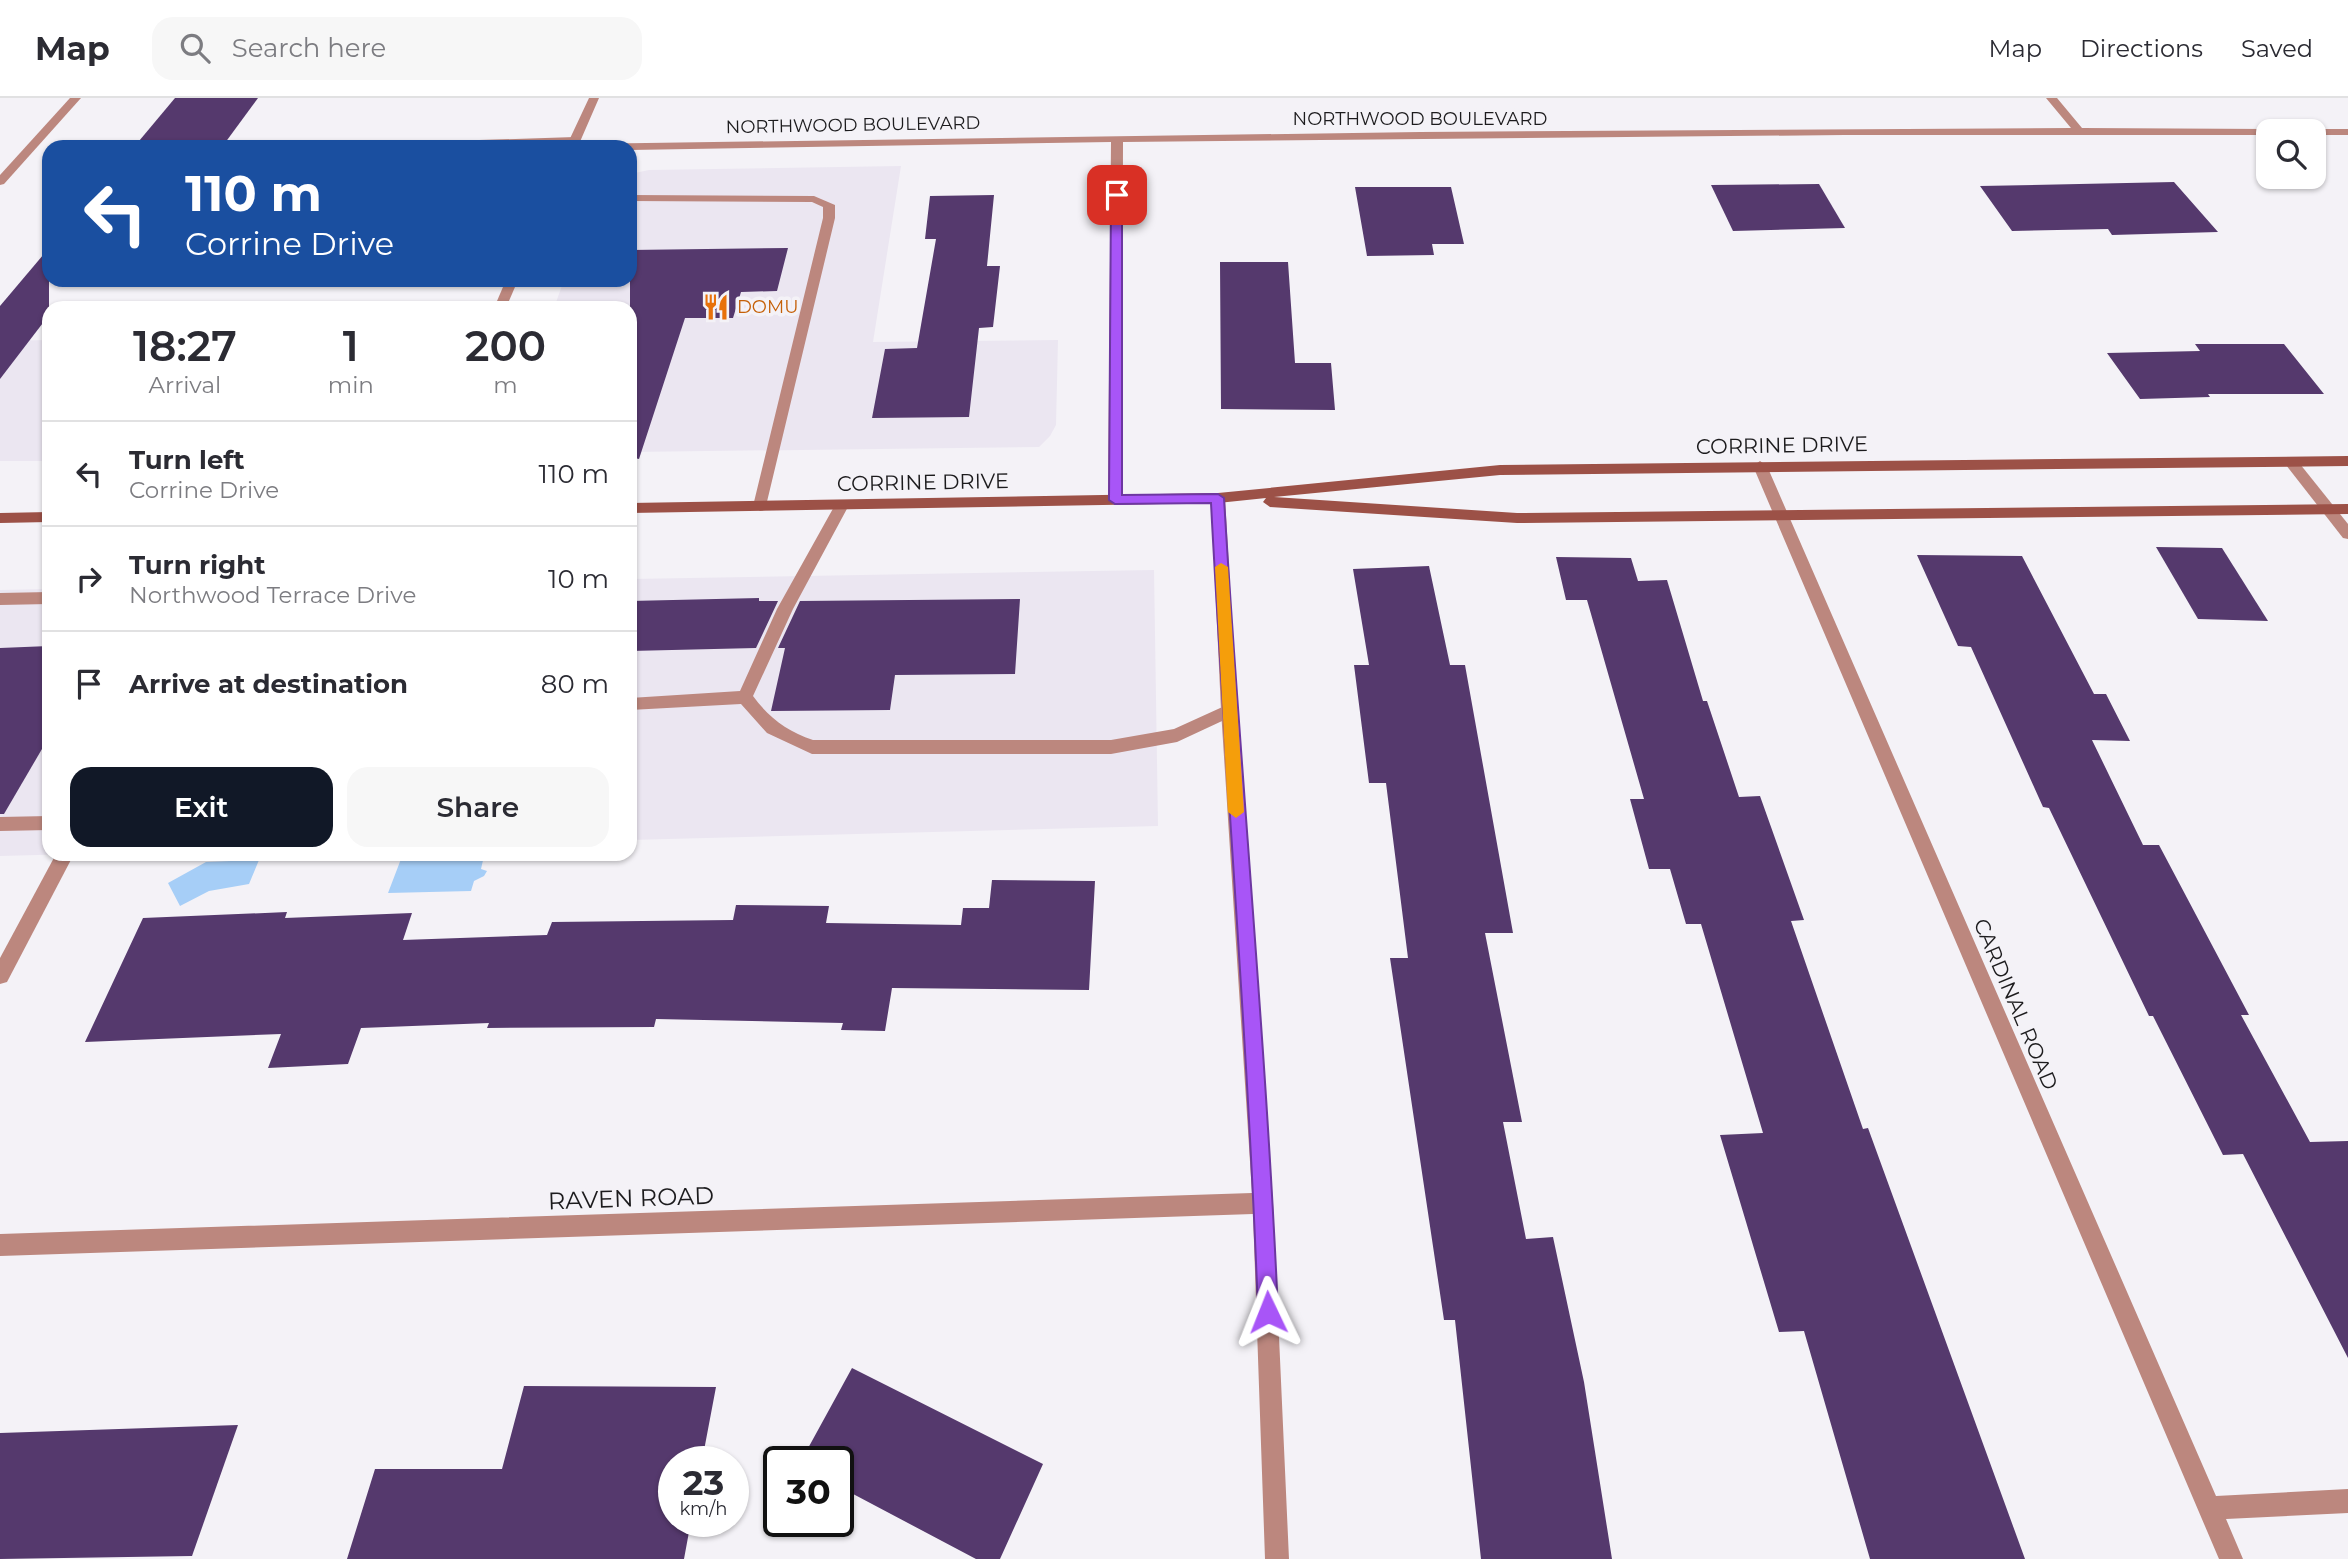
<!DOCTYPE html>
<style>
:root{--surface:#fff;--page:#f7f7f7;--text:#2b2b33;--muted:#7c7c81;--line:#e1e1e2;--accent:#111827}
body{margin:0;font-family:Montserrat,sans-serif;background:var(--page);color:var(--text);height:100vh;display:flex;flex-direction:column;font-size:26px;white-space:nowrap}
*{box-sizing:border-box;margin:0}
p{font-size:23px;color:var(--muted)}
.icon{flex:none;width:38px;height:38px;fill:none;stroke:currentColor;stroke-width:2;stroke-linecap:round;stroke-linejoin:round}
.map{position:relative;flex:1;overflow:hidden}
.drawer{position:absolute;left:42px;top:203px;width:595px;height:560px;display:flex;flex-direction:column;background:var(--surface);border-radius:21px;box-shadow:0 2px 5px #0004}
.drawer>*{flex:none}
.banner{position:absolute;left:42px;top:42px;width:595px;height:147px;border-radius:21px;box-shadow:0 2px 5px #0004;background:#1a4fa0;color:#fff;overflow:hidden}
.buttons{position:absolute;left:2256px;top:21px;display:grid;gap:14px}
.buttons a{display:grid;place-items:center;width:70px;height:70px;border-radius:14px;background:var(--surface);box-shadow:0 2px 5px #0004;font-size:35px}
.speed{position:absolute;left:658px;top:1348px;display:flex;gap:14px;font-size:35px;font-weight:700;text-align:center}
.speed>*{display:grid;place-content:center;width:91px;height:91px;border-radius:50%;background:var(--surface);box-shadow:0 2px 5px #0004;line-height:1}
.speed small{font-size:18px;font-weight:400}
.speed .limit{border:4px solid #111;border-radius:10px;background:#fff;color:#111}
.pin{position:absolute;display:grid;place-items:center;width:60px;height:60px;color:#fff;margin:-30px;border-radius:14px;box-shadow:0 4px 10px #0006}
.me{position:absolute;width:77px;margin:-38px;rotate:358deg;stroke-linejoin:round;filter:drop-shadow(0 0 5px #0008)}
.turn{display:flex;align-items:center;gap:24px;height:147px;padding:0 28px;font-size:32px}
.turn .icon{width:91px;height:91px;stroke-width:2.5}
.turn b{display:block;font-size:49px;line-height:60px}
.eta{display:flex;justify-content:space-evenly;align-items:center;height:119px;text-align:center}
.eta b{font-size:42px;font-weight:600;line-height:49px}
.action{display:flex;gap:14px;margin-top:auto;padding:14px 28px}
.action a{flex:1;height:80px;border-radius:21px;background:var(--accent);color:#fff;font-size:28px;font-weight:600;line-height:80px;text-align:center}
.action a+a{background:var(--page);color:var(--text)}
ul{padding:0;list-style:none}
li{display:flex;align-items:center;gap:21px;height:105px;padding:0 28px;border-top:2px solid var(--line)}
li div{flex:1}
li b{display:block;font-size:26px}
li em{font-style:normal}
header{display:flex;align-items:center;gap:42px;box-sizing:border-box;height:98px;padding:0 35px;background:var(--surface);border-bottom:2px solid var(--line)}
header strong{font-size:33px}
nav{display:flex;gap:38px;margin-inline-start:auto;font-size:24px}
.search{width:490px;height:63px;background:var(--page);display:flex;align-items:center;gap:18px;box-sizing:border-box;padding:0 24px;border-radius:21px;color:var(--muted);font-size:26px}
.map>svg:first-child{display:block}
.built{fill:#ebe6f1}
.water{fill:#a6cef7}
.building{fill:#55396d}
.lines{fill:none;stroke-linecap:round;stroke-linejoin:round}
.lane{fill:#bc877e;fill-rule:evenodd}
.street{fill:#bc877e;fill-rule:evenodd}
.secondary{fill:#9c5147;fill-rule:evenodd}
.route{fill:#a855f7;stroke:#6d37a1;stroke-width:2}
.slow{fill:#f59e0b}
.labels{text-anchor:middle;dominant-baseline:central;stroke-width:7;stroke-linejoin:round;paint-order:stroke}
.far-street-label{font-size:18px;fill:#1c1b1d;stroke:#f4f2f7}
.far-food-label{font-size:18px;fill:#c56008;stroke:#f4f2f7;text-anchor:start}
.street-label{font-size:21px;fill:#1c1b1d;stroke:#f4f2f7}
.near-street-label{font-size:24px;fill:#1c1b1d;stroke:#f4f2f7}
</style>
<header>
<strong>Map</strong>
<div class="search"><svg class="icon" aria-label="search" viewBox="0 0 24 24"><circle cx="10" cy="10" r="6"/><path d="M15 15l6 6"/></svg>Search here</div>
<nav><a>Map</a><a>Directions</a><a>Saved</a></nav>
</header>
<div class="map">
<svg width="2348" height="1461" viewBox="0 0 2348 1461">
<rect width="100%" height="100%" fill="#f4f2f7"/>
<!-- built -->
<g class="built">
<polygon points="901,68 873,244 1058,242 1056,327 1050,338 1039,349 630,354 630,210 554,210 564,182 630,182 630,76 649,72"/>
<polygon points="49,242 49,363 0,363 0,243"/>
<polygon points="1154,472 1158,728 630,742 630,481"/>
<polygon points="49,491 49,756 76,756 0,758 0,492"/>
</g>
<!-- water -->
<g class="water">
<polygon points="484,758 481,771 487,773 484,778 474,783 471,793 388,795 401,761"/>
<polygon points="259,762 249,786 209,793 180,808 168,785 206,764"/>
</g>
<!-- building -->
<g class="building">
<polygon points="175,0 258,0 222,49 134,49"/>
<polygon points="2174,84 2218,134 2112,137 2108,131 2012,133 1980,88"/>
<polygon points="1819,86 1845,130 1733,133 1711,87"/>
<polygon points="1355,89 1451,89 1464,146 1432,146 1434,157 1367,158"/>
<polygon points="994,97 987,168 1000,168 993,229 979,230 969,319 872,320 885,251 917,250 936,141 925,141 930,98"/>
<polygon points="49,150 49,217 0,281 0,208"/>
<polygon points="788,150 777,193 741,194 733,220 685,220 639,361 630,359 630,152"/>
<polygon points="1220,164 1288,164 1295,265 1331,265 1335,312 1221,311"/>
<polygon points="2195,246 2284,246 2324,296 2208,296 2210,299 2140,301 2107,255 2200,253"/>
<polygon points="2156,449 2222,450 2268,523 2198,521"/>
<polygon points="1917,457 2022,458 2094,596 2106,596 2130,643 2092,642 2143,747 2159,747 2249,917 2241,917 2310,1044 2348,1043 2348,1260 2243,1056 2223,1057 2153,918 2149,918 2049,710 2043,709 1971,549 1958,548"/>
<polygon points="1556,459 1631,460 1638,483 1667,482 1703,603 1707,603 1739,699 1760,698 1804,822 1791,823 1863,1031 1868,1030 2025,1461 1870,1461 1804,1233 1779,1234 1720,1037 1763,1035 1701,826 1686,826 1670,771 1649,771 1630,701 1644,701 1587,502 1566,502"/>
<polygon points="1429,468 1450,567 1465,567 1513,835 1485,835 1522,1024 1503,1024 1526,1141 1553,1139 1584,1284 1612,1461 1481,1461 1455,1222 1444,1222 1390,860 1408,860 1386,685 1369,685 1354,567 1369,567 1353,471"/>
<polygon points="759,500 759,503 778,503 756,550 630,553 630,503"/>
<polygon points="1020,501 1015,576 895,577 890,612 771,613 785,550 778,550 800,503"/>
<polygon points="49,548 49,639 4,716 0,716 0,550"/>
<polygon points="992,782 1095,783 1089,892 892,890 885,933 841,932 843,925 656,921 654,929 487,930 489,925 361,930 348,966 268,970 281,936 85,944 143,820 287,814 285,820 412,815 403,842 547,837 552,824 733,822 736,807 829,808 826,825 961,827 963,810 989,810"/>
<polygon points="852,1270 1043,1366 1000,1461 976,1461 838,1388 838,1363 801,1363"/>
<polygon points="524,1288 716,1289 702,1363 674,1363 674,1423 691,1423 684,1461 347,1461 375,1371 502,1371"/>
<polygon points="238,1327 192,1458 0,1461 0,1335"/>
</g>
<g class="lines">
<!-- lane -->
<g class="lane">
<polygon points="575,39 579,40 579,44 461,49 350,49 356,46"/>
<polygon points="630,97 814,98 835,107 835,120 765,412 760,413 753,408 823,120 823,109 812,104 630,103"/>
<path d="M842,402L849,407L793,511L753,598C769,620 787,633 813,642H1111L1174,631L1229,606L1237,612L1235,617L1177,644L1111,656H812L767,635L741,606L630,612V600L740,593L777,511L835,407Z"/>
<polygon points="49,494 49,506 0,507 0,495"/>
<polygon points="49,718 49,732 0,733 0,719"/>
</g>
<!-- street -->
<g class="street">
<polygon points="70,0 81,0 4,86 0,87 0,77"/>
<polygon points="589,0 599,0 579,46 1420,34 2071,30 2046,0 2057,0 2082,30 2268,31 2273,33 2268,33 2268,37 1844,37 1123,44 1122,402 1115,407 1108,402 1111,44 630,52 630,49 566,49"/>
<polygon points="2314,31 2348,31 2348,37 2314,37 2314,33 2309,33"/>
<polygon points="506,182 518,182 506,210 494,210"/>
<polygon points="2291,359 2296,361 2348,426 2348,441 2343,440 2286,367 2286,361"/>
<polygon points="1760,363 1767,368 2216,1398 2348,1391 2348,1415 2226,1421 2243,1461 2219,1461 1753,368"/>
<polygon points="1218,395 1225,400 1237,612 1273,1105 1289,1461 1265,1461 1253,1116 0,1158 0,1136 1252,1095 1221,612 1211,400"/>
<polygon points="56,756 74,756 7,884 0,886 0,860"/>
</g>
<!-- secondary -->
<g class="secondary">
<polygon points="2348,358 2348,368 1500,377 1274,399 1517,415 2348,406 2348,416 1517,425 1270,409 1263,404 1266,400 1218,405 630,415 630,405 1218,395 1500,367"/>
<polygon points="49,414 49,424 0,425 0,415"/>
</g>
</g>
<!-- route -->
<path class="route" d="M1117,93L1122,97V397L1218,396L1224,400C1240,672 1266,943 1278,1214L1275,1221L1268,1224L1260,1221L1258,1214C1248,944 1225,675 1211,405L1115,406L1109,402L1111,97Z"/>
<!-- slow -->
<polygon class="slow" points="1221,465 1228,469 1244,714 1236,720 1228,714 1215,469"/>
<!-- icons -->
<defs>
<g id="restaurant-bare" transform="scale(2.1)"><path d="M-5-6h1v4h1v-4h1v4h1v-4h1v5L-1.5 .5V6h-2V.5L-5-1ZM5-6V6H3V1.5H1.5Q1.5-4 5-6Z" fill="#e8710a" stroke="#f4f2f7" stroke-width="2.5" paint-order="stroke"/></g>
</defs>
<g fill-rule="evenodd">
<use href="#restaurant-bare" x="716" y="209"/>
</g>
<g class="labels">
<!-- far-street labels -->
<g class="far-street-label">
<text x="1420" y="21">NORTHWOOD BOULEVARD</text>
<text transform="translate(853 27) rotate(-1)">NORTHWOOD BOULEVARD</text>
</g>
<!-- far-food labels -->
<g class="far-food-label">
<text x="737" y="209">DOMU</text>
</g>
<!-- street labels -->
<g class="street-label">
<text transform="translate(1782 347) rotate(-1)">CORRINE DRIVE</text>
<text transform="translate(923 384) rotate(-1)">CORRINE DRIVE</text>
<text transform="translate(2016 906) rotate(67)">CARDINAL ROAD</text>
</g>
<!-- near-street labels -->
<g class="near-street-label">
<text transform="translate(631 1100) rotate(-2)">RAVEN ROAD</text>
</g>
</g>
</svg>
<div class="buttons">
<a><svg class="icon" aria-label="search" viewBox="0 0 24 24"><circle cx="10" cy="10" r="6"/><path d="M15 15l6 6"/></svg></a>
</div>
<div class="speed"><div>23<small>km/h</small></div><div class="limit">30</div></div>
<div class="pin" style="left:1117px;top:97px;background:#d93025"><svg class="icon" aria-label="arrive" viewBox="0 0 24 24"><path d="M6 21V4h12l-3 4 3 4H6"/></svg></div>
<svg class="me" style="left:1268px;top:1214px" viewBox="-20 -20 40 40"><path d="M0-17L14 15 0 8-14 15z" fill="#a855f7" stroke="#fff" stroke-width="4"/></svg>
<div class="banner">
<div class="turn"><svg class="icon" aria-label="left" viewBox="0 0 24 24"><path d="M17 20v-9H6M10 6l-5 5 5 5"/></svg><div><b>110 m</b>Corrine Drive</div></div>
</div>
<section class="drawer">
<div class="eta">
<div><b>18:27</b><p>Arrival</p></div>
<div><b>1</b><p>min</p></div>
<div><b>200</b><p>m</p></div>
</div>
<ul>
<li><svg class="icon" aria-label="left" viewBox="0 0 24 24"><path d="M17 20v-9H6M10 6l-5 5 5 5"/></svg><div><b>Turn left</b><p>Corrine Drive</p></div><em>110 m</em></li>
<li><svg class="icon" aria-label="right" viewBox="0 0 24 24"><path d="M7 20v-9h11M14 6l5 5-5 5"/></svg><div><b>Turn right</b><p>Northwood Terrace Drive</p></div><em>10 m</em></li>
<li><svg class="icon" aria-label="arrive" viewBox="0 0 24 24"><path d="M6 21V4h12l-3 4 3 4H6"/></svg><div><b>Arrive at destination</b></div><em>80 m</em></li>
</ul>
<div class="action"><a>Exit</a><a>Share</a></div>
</section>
</div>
